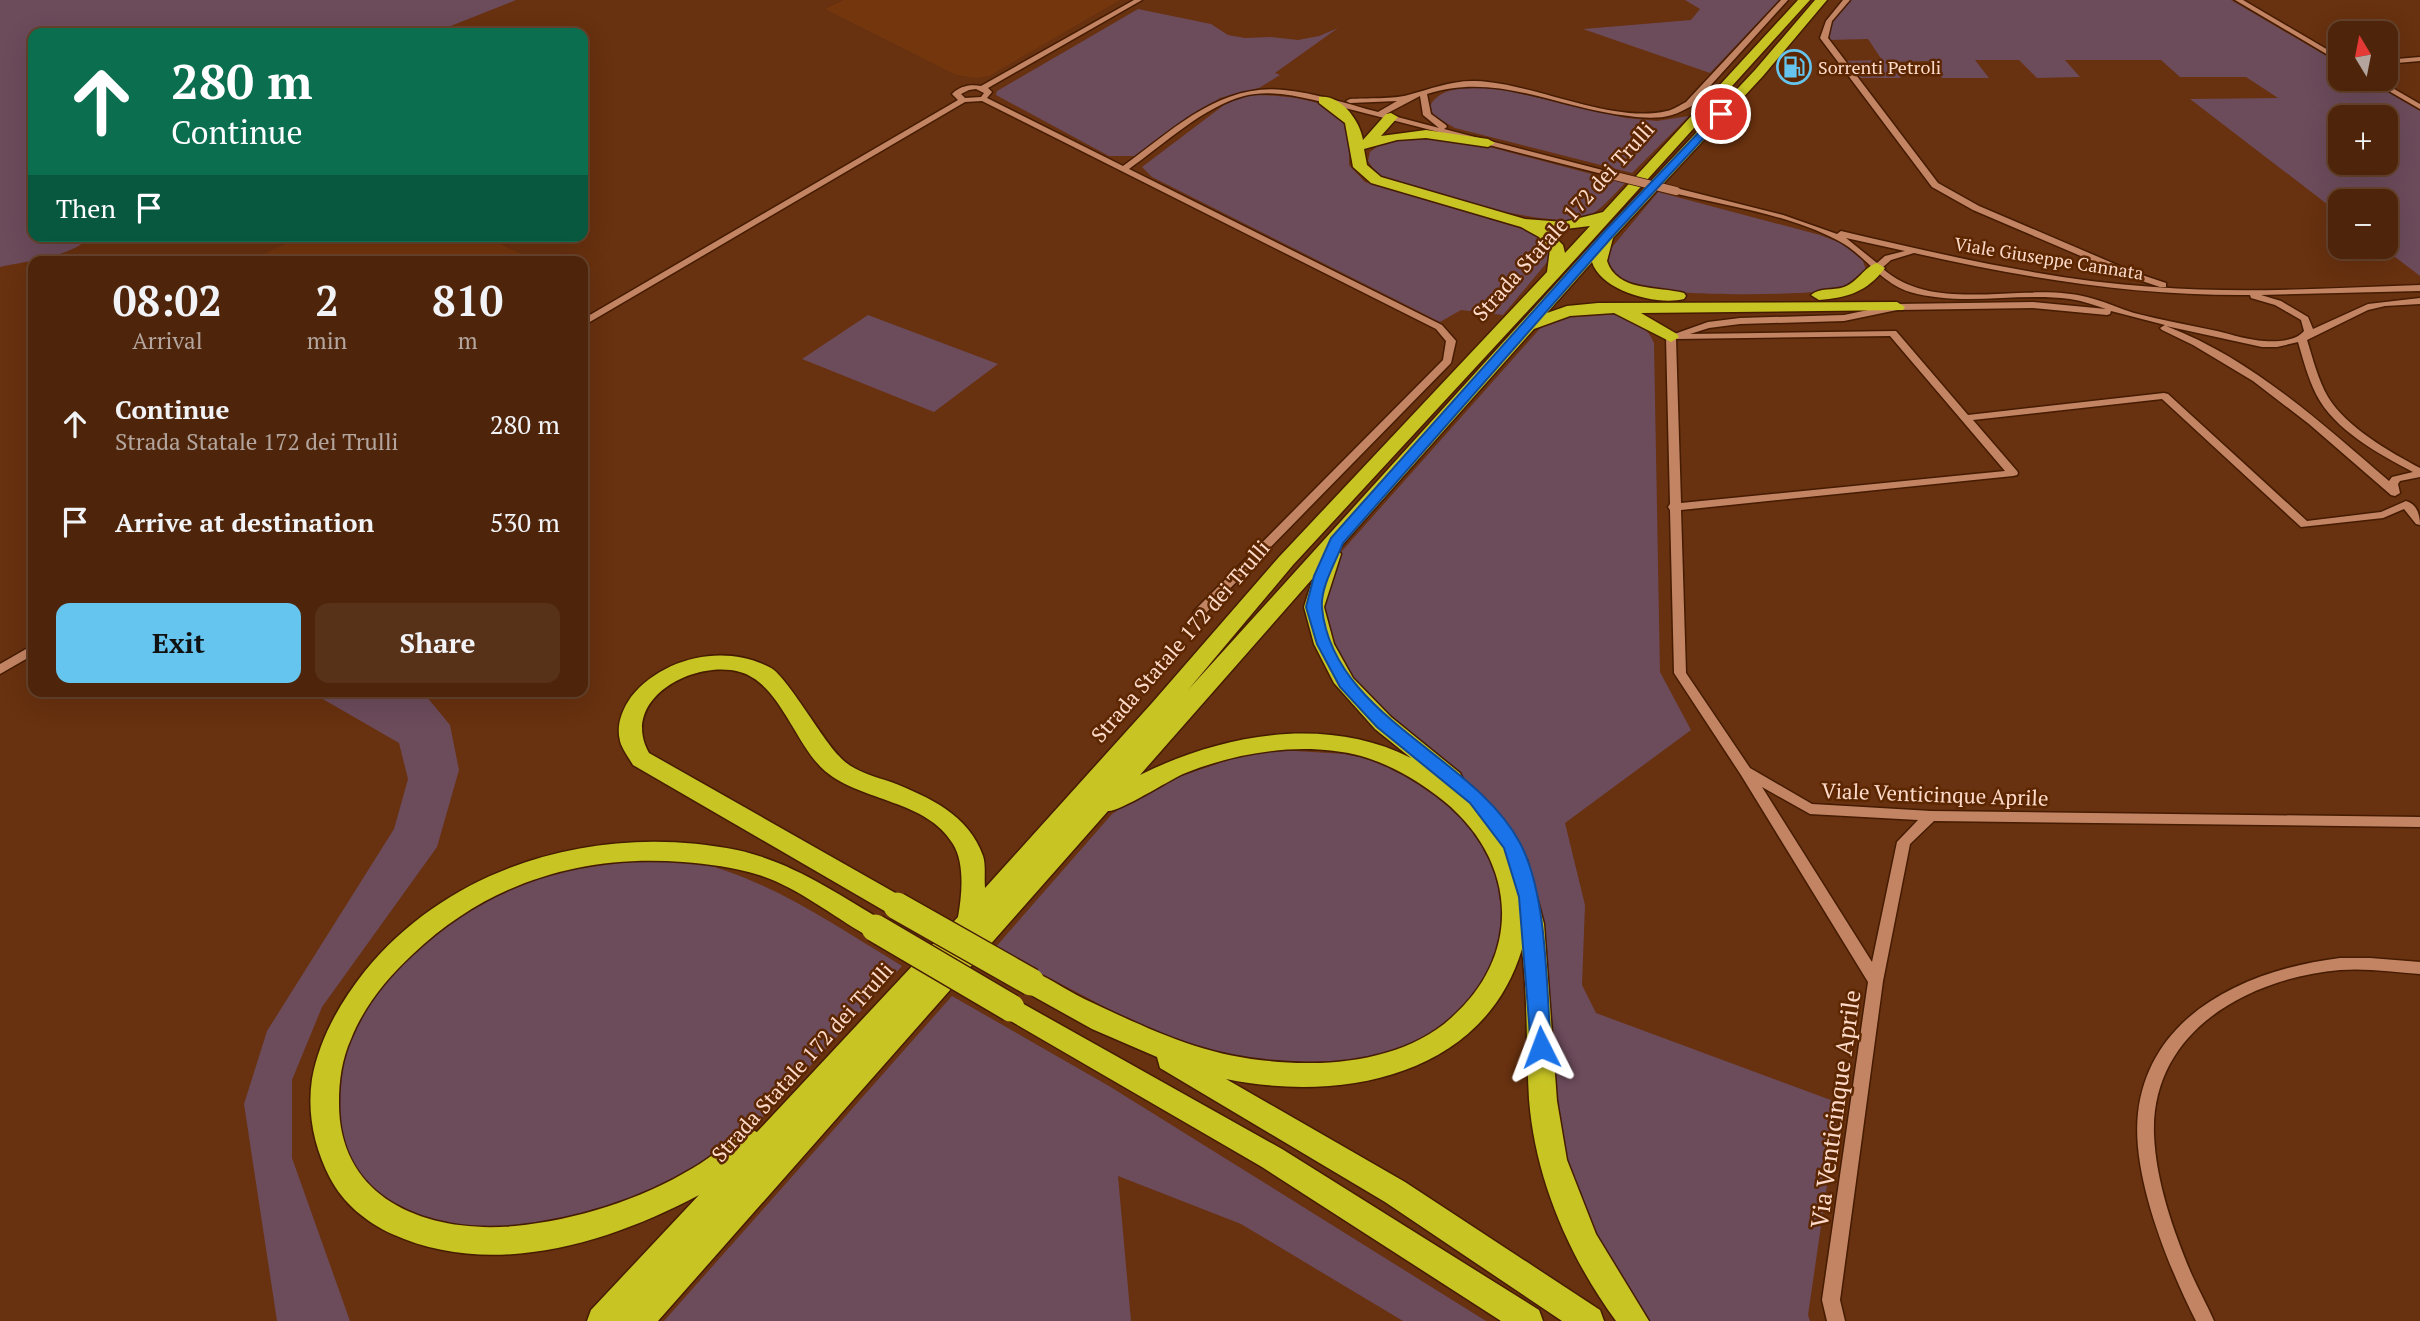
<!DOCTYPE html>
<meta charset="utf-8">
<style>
:root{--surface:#4e250b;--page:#583119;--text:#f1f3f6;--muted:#b3a59d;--line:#65422c;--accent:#65c5ee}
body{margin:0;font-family:"PT Serif",serif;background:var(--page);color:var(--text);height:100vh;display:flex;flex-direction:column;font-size:26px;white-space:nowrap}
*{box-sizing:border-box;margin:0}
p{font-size:23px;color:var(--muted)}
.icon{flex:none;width:38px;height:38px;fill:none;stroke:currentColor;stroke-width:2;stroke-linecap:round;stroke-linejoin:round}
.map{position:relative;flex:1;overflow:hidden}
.sheet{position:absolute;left:28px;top:256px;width:560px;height:441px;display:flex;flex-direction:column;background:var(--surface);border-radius:14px;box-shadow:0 7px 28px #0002,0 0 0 2px var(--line)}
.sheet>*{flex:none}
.top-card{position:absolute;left:28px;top:28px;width:560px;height:214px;border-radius:14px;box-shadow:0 7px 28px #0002,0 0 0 2px var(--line);background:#0b6e4f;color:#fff;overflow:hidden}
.needle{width:46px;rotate:350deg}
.tools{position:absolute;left:2328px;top:21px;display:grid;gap:14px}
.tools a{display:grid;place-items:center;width:70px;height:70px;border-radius:14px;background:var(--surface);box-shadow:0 7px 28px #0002,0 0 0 2px var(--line);font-size:35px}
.pin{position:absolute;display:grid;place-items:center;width:60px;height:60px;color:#fff;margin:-30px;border:4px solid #fff;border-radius:50%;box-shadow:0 2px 7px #0007}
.me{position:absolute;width:77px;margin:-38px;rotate:357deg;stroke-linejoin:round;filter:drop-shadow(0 0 5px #0008)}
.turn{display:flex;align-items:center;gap:24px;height:147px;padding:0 28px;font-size:32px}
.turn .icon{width:91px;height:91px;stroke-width:2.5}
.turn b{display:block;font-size:49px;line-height:60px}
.then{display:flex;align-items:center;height:66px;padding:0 28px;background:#0003;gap:14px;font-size:26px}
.eta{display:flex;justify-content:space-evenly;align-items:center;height:119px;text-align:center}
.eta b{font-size:42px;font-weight:700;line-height:49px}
.action{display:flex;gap:14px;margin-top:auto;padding:14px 28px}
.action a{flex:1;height:80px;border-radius:14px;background:var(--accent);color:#111;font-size:28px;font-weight:700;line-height:80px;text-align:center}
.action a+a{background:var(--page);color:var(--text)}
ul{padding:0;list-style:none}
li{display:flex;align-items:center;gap:21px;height:98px;padding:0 28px}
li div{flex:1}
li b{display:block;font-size:26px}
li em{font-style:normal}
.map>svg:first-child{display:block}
.built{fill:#74360d}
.green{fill:#6c4b5b;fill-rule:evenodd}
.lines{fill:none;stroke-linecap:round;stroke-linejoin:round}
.minor-casing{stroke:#451c02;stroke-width:3}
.highway-casing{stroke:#451c02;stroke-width:3}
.minor{fill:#c38463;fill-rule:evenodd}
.highway{fill:#c7c424;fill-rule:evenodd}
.minor-bridge-casing{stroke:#451c02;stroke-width:10;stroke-linecap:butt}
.highway-bridge-casing{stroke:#451c02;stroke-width:30;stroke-linecap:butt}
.minor-bridge{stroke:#c38463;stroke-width:8}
.highway-bridge{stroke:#c7c424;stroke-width:27}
.route{fill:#1a73e8;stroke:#114b97;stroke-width:2}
.labels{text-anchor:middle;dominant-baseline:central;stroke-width:5;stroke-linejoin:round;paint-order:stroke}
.far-poi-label{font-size:18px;fill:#fddac9;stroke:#5c2601;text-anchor:start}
.far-street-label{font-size:18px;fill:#fddac9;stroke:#5c2601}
.street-label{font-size:21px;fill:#fddac9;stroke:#5c2601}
.near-street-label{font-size:24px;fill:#fddac9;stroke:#5c2601}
</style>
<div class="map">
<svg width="2420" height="1321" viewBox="0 0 2420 1321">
<rect width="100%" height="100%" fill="#68310f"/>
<!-- built -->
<g class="built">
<polygon points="844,0 1120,0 989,76 977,78 956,75 825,9"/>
<polygon points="304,236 482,236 537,261 248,261"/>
</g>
<!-- green -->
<g class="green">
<path d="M0,0H516L433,33H33V236H89C78,256 22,262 0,267Z"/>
<polygon points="1685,0 1779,0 1710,73 1583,29 1691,20 1700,9"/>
<path d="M1851,0H2231L2340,64V79H2365L2420,111V276L2382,247H2385V201H2340V214L2190,99L2278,98L2246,77H2180L2161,60H2065L2080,77L2037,78L2019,60H1975L1989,78H1942L1928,61L1885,62L1901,78H1858L1841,61L1882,60L1868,39L1830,40L1828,28ZM2340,117H2385V163H2340Z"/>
<polygon points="1138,9 1211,24 1228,35 1245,38 1271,37 1298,40 1319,36 1338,28 1275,73 1280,75 1259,88 1220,98 1135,156 1109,156 996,95 997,91"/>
<path d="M1480,87L1510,91L1626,118L1657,121L1689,116L1632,173L1455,128L1434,116L1430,106C1439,88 1463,88 1480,87Z"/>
<path d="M1252,95C1275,95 1327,98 1342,117C1353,129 1349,151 1349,165L1365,182L1533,232L1549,245L1552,252L1549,260L1503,315L1461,310L1440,322L1152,177L1142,167L1228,102Z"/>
<path d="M1398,137L1456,138L1625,183C1613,195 1600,212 1584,218C1551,229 1411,191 1378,175L1368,161L1370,152L1384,141Z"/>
<path d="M1658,192L1820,235L1846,245L1862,258L1867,273C1864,276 1860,283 1856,285C1831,298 1650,297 1625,284C1618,280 1611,270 1606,265L1608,252Z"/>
<path d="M1605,312C1626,315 1646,323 1654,343L1660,672L1691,730L1565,823L1585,905L1582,985L1596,1013L1839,1103L1808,1315L1810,1321H1649L1597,1252L1557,1147L1537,904L1522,853L1482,798L1351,684L1326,639L1320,599L1334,560L1544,324L1564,315Z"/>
<polygon points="868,315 998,364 934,412 802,359"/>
<polygon points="330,691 422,691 450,725 459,770 437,847 322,1007 292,1080 292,1158 350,1321 277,1321 244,1104 267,1031 394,829 408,779 399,743 321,698"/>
<polygon points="1261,749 1363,755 1415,777 1460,811 1491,856 1504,905 1496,959 1467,1007 1411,1046 1352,1064 1274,1068 1166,1039 994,949 1112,814 1154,785"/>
<path d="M686,859C770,879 829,922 902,966L764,1116L732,1145L695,1171L600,1215L494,1234L406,1214L372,1192L348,1163L338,1135L337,1077L343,1050L367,999L450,915L568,864Z"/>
<polygon points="952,996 1109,1086 1486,1321 1403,1321 1241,1224 1118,1176 1131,1321 664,1321"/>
</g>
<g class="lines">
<!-- minor casing -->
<g class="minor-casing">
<g id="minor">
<path d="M1134,0H1142L988,88L992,92L987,98L1123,166C1172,131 1219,83 1284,90C1316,93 1347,104 1378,112L1397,101L1350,103L1346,101L1350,99C1366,98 1395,99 1408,95C1431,89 1452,80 1476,81C1534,83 1611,124 1667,111C1673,110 1680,105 1686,102L1781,0H1788L1692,106C1685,109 1679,113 1672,115C1659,119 1642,118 1629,116C1559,109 1497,71 1427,94L1431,114L1446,125L1447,127L1444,129L1614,173V177L1314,100C1291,95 1266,90 1244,96C1203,107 1163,145 1129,169L1442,325L1456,341L1451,363L1203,616L1199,617L1193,613L1195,610L1443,360L1446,341L1436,329L982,101L965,102L583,326V319L958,100L952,94C960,86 970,84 981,86ZM969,90L976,89L984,93L981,97L965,98L961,94ZM1420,96L1423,115L1439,128L1386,114Z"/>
<polygon points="1843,0 1850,0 1832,21 1828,38 1938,183 1979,206 2136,273 2166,283 2166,287 2160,287 2130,277 1973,210 1932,187 1820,38 1826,21"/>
<polygon points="2235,0 2243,0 2340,57 2340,62"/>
<polygon points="2420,57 2420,61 2385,64 2385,60"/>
<polygon points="2368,79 2377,79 2420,104 2420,109"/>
<path d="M1676,188L1783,215L1837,234L1841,231C1944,255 2048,280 2154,287C2243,294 2332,288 2420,285V291L2261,295L2281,301L2308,317L2313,329L2368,304L2420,298V304L2385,306L2368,310L2307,340C2313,359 2318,380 2328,397C2346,427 2390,452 2420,468V477L2400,481L2398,484L2400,493L2395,496L2391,495L2309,424L2253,381L2193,345L2162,330L2160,328L2165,325L2111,311L2110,314L2107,315L2033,308L1897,310L1844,321L1740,324L1709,328L1690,334L1896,331L1968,415L2164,393L2168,394L2307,521L2381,512L2406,501C2417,504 2420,515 2420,525L2416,524L2404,509L2383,518L2301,527L2162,399L1973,420L2017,471L2018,473L2017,475L2013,476L1681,510L1686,673L1750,768L1812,804L1931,811L2420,817V827L1934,821L1910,844L1883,981L1840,1300L1845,1321H1827L1822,1300L1868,982L1741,775L1674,673L1670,510L1668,507L1670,504L1666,337L1708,322L1740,318L1844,315L1897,304L2033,302L2106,309C2094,305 2083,301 2070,299C2017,292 1963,307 1910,292C1880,283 1865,254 1837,240C1787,214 1727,206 1673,193V189ZM1846,238L1905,251L1885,256L1877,263ZM1914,253C2025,278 2136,296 2250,295L2251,298L2275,305L2301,320L2304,331C2296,341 2277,342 2264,341C2249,340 2233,335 2217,331C2190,325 2161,320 2134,313C2121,309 2108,303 2094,299C2028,278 1938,318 1882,268L1891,260ZM2166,326L2262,347H2277L2298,342C2303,359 2308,378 2316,394C2334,430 2379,454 2413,472L2392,477L2389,481C2321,423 2251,358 2166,326ZM1890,336L2005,471L1681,503L1676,339ZM1762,787L1810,814L1918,820L1897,842L1872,962Z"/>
<polygon points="33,645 33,655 0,674 0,664"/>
<path d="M2340,958H2370L2420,962V974C2394,972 2367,968 2340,970C2249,978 2150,1031 2154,1135C2156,1182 2173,1230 2191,1273C2198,1289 2207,1305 2214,1321H2196C2168,1266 2131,1175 2138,1113C2150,1011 2251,969 2340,958Z"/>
</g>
</g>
<!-- highway casing -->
<g class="highway-casing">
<g id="highway">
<path d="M1798,0H1810L1560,276L1293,565L1188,690L1603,232L1755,70L1815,0H1827L1763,76L1613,238L1607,261C1617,292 1658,286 1684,293L1686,296L1684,299C1657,306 1601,291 1592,262L1547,313L1567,306L1598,303L1897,302L1905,307L1903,310L1641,313L1677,334L1679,337L1671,342L1614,313L1570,316L1534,329L1338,550L1341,554L1324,607L1334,644L1353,678L1391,717L1460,773L1463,779L1457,786L1492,820L1515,859L1527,860L1544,924L1557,1101L1567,1160L1596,1234L1649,1321H1616C1569,1257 1535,1178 1529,1099C1526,1049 1528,998 1522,949C1484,1076 1343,1103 1226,1079L1405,1182L1600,1310L1604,1321H1562L1385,1202L1160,1068L1157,1057L1092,1029L1022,990L1018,982L1022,974L1031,971C1053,979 1071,994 1093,1003C1170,1039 1219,1062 1306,1063C1355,1064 1414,1052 1451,1018C1527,951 1515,853 1436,795C1413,778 1389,764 1361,756C1303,741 1237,752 1183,774C1168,781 1117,813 1108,811L658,1321H587L591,1310L699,1195C607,1244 491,1279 392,1234C366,1222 343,1203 330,1178C314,1147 307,1113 312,1079C319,1039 341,1001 365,971C454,862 603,823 737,850C792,862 836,893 884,921L887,928L884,935L875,938L866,935C831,915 797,887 759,875C734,867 708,864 683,862C581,854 488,883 413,954C388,977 364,1006 351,1039C342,1059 339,1080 339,1102C338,1201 429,1234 515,1226C576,1220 640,1200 693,1168C713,1157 731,1138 752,1130L757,1132L958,917C962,895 965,863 953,844C927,800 862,802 825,771C795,745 780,683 740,672C693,659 619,700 649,753L906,899L909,906L906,913L897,916L888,913L633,765C629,758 622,749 620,741C616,725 622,710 631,697C663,657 725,643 771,668C787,677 822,739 839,756C852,771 873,776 891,782C929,797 969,815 983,856C986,865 984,878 985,888L1152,703L1279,557L1547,272L1550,249L1539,237L1521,227L1371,183L1353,167L1345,123L1319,103V97C1341,94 1360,121 1363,140L1386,114L1391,113L1398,117L1381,136L1426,130L1488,139L1495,143L1488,147L1426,138L1397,140L1364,149L1367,165L1381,177L1525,219L1564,222L1603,212ZM1590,226L1565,253L1563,245L1549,231ZM1313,578L1304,607L1314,644L1334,683L1375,729L1411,758C1326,715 1222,734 1140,775Z"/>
<path d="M1877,263L1885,268C1867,292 1847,298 1819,300L1811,295C1820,287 1833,291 1844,287C1858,282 1864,267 1877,263Z"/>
<polygon points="1011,997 1282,1149 1539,1310 1543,1321 1501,1321 1262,1167 1002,1016 998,1008 1002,1000"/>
</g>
</g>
<!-- minor -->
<use href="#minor" class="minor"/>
<!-- highway -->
<use href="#highway" class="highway"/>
<!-- minor-bridge casing -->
<g class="minor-bridge-casing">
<polyline id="minor-bridge" points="1611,175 1676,191"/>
</g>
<!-- highway-bridge casing -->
<g class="highway-bridge-casing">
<g id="highway-bridge">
<polyline points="897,906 1031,982"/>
<polyline points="875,928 1011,1008"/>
</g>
</g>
<!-- minor-bridge -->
<use href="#minor-bridge" class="minor-bridge"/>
<!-- highway-bridge -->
<use href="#highway-bridge" class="highway-bridge"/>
</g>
<!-- route -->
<path class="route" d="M1718,112L1726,114L1612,237L1343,543C1336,561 1320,588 1322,608C1333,717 1474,756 1520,843C1548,896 1546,988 1551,1047L1548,1054L1541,1056L1534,1054L1531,1047L1519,897L1504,848L1470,803L1377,727L1340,687L1317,644L1306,607L1314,576L1331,538L1604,232Z"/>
<!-- icons -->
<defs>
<g id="fuel-ring" transform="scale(1.75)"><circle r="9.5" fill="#5c2601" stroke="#65c5ee" stroke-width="1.5"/><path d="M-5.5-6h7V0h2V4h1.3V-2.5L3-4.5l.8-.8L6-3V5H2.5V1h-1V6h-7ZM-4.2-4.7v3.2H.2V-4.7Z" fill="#65c5ee"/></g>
</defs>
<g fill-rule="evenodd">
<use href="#fuel-ring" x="1794" y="67"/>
</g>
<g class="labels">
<!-- far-poi labels -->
<g class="far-poi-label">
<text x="1818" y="67">Sorrenti Petroli</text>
</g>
<!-- far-street labels -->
<g class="far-street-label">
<text transform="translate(2049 258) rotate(9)">Viale Giuseppe Cannata</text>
</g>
<!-- street labels -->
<g class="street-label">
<text transform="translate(1563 221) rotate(-48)">Strada Statale 172 dei Trulli</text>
<text transform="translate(1180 641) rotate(-49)">Strada Statale 172 dei Trulli</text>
<text transform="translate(1935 794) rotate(2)">Viale Venticinque Aprile</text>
<text transform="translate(802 1062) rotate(-48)">Strada Statale 172 dei Trulli</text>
</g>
<!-- near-street labels -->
<g class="near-street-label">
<text transform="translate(1835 1109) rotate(-82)">Via Venticinque Aprile</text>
</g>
</g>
</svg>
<div class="tools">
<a><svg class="needle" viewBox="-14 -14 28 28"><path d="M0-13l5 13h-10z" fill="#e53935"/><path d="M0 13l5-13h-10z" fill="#b3a59d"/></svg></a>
<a>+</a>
<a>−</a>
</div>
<div class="pin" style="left:1721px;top:114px;background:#d93025"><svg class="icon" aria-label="arrive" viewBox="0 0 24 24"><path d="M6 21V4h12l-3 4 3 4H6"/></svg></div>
<svg class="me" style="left:1541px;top:1047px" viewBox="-20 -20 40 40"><path d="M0-17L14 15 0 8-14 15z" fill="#1a73e8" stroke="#fff" stroke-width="4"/></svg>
<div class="top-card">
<div class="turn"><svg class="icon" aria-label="ahead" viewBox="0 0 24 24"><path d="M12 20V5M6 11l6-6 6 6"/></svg><div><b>280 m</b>Continue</div></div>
<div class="then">Then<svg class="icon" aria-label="arrive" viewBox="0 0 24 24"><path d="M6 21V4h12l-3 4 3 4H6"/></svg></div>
</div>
<section class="sheet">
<div class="eta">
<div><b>08:02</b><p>Arrival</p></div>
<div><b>2</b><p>min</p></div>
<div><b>810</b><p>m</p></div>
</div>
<ul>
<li><svg class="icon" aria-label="ahead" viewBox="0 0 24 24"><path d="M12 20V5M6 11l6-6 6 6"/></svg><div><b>Continue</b><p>Strada Statale 172 dei Trulli</p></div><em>280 m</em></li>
<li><svg class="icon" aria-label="arrive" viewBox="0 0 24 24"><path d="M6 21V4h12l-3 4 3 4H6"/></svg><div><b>Arrive at destination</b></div><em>530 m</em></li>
</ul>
<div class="action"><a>Exit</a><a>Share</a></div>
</section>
</div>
